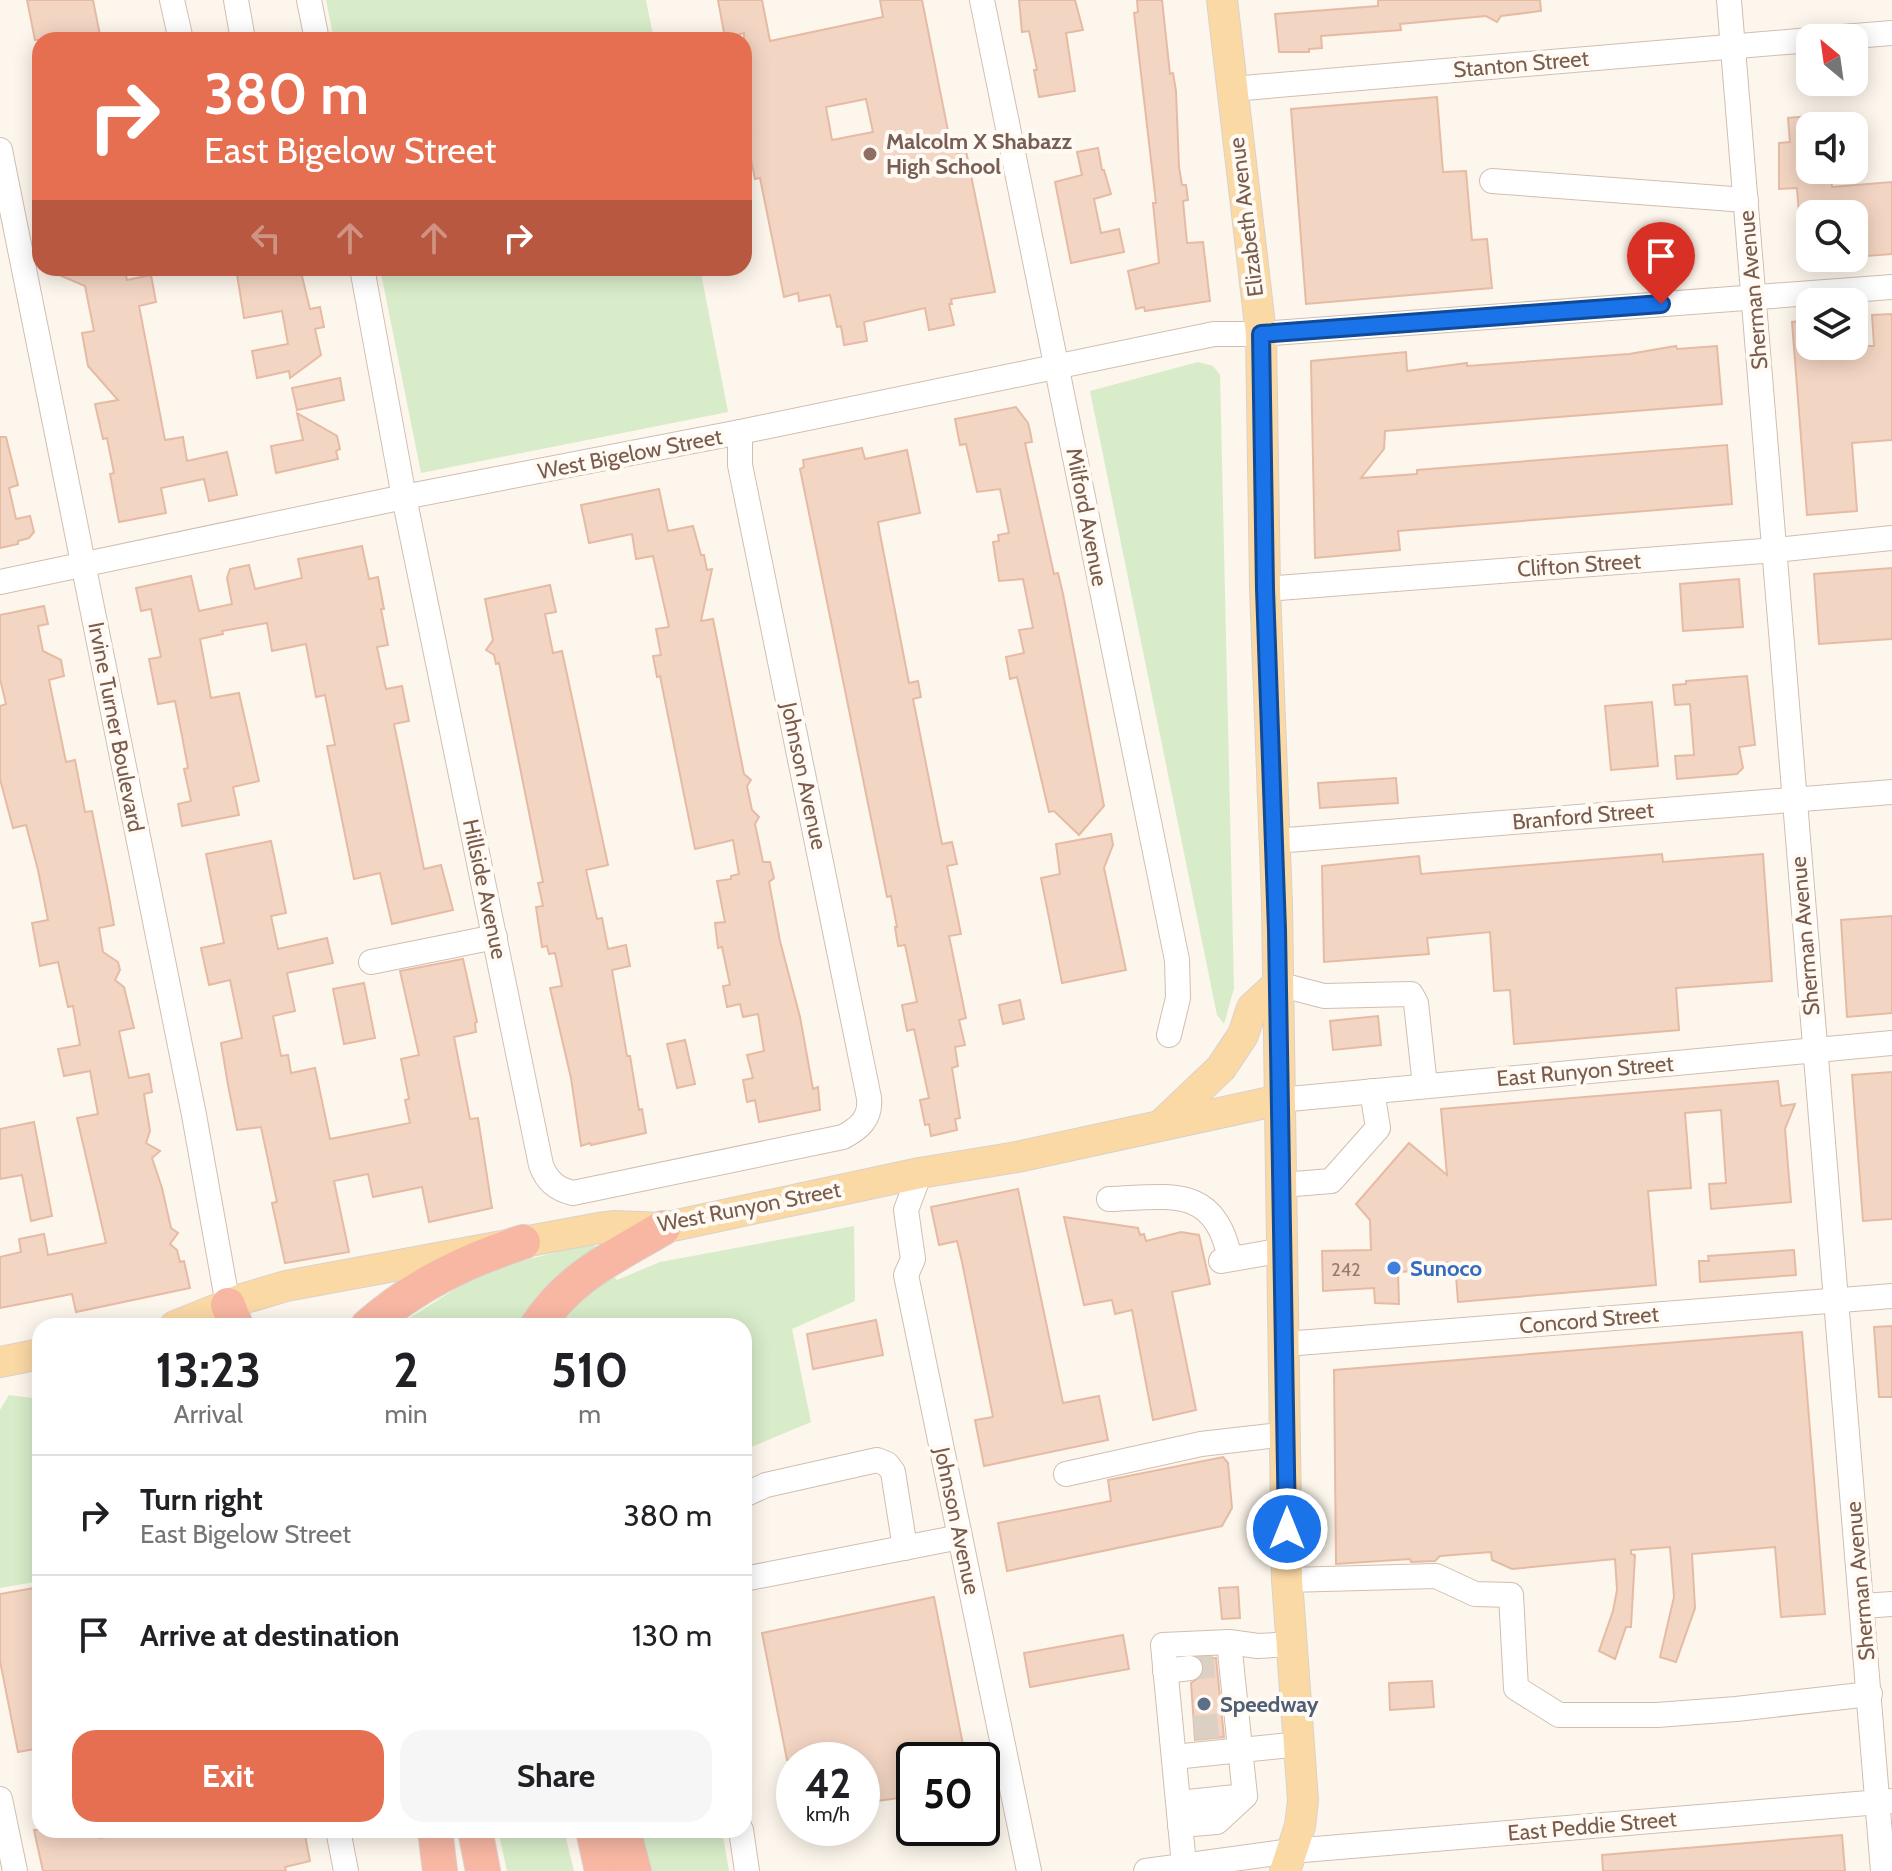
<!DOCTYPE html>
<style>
:root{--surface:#fff;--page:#f6f6f6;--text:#202124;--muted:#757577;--line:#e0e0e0;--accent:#e76f51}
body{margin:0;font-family:Cabin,sans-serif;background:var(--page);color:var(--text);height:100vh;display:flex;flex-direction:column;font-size:30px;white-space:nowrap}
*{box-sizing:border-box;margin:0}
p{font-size:26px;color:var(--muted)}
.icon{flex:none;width:44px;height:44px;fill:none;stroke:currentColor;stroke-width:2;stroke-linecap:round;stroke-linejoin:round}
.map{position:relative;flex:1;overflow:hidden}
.sheet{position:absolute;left:32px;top:1318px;width:720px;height:520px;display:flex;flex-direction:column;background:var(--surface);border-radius:24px;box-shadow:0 4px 20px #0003}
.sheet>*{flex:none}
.guide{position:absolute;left:32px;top:32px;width:720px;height:244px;border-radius:24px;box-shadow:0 4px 20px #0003;background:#e76f51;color:#fff;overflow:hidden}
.needle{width:52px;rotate:331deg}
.controls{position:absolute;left:1796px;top:24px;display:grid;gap:16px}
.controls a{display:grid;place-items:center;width:72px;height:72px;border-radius:16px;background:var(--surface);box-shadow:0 4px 20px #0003;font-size:40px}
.speed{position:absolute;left:776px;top:1742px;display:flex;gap:16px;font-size:40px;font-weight:700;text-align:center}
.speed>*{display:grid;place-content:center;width:104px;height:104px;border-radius:50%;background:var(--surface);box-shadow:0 4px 20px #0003;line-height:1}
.speed small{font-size:20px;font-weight:400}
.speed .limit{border:4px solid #111;border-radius:12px;background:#fff;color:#111}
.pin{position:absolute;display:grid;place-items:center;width:68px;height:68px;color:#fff;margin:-82px -34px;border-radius:50% 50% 50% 0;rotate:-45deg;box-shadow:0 0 8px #0007}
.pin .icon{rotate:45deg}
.me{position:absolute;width:88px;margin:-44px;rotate:0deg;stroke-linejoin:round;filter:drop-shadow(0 0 6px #0008)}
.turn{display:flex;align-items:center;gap:28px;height:168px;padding:0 40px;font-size:36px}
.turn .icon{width:104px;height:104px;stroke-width:2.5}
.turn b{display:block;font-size:56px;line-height:68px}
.lanes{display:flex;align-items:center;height:76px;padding:0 40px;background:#0003;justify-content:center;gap:40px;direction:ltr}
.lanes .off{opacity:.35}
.eta{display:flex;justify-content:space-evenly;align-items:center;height:136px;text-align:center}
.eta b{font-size:48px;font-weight:800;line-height:56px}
.action{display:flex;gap:16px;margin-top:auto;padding:16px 40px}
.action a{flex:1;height:92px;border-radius:24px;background:var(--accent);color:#fff;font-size:32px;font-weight:800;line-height:92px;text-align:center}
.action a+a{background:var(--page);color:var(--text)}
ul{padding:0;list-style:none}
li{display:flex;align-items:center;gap:24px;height:120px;padding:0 40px;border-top:2px solid var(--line)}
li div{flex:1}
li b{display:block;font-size:30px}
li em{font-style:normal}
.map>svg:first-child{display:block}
.green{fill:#d8ecc9}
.building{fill:#f3d5c3;stroke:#e6bba3;stroke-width:2;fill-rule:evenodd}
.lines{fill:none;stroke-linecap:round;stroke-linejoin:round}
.minor-tunnel{stroke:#dcd0c4;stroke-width:24;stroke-dasharray:24 12;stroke-linecap:butt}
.minor-casing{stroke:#d1beb0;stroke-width:26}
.major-casing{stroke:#dad1cd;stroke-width:32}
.highway-casing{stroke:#dad1cd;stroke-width:36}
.minor{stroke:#fff;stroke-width:24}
.major{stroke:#fbd9a5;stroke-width:30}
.highway{stroke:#f7b7a3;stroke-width:34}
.route-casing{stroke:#114b97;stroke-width:20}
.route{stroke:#1a73e8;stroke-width:14}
.education-dot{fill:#8d6e63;stroke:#fffaf3;stroke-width:3}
.shop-dot{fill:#3f7fe0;stroke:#fffaf3;stroke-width:3}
.service-dot{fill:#5c6f8a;stroke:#fffaf3;stroke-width:3}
.labels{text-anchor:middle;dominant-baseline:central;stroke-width:8;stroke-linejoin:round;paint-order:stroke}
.number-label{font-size:18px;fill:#987a6a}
.street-label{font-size:22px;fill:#7a5c4d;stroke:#fffaf3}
.education-label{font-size:22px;font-weight:bold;fill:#785e54;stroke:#fffaf3;text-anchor:start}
.shop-label{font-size:22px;font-weight:bold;fill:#366cbe;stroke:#fffaf3;text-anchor:start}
.service-label{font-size:22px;font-weight:bold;fill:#4e5e75;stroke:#fffaf3;text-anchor:start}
</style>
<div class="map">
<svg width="1892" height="1871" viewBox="0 0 1892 1871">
<rect width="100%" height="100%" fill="#fdf6ec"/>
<!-- green -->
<g class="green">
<polygon points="326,0 646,0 654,40 334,40"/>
<polygon points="380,268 700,268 728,412 421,473"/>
<polygon points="1198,362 1213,366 1220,375 1234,988 1224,1024 1217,1015 1090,391"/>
<polygon points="854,1226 855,1301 792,1329 811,1422 744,1450 744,1326 557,1326 578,1300 612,1274 617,1280 660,1262"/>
<path d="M594,1243L597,1250C563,1270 538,1292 518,1326H397L485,1270Z"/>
<polygon points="9,1395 40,1399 40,1581 0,1588 0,1410"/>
<polygon points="498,1830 564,1830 574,1871 507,1871"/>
<polygon points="639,1830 722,1830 729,1871 652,1871"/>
</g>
<!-- building -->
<g class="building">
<polygon points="27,0 93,0 101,40 35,40"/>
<path d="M718,0H762L770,41L883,17L880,0H922L949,136L953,135L957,153L966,151L995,292L951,299L952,304H949L954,325L929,330L925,308L864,322L867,341L844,345L841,326L837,327L830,295L799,301L798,293L784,297L760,178L755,179L745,131L751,130L744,98V33L725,38ZM866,99L873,132L832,140L826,107Z"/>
<polygon points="1019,0 1075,0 1083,30 1066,33 1075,91 1039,97 1034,70 1037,70 1029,31 1022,32"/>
<polygon points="1137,0 1162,0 1170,74 1173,73 1176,91 1179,167 1182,185 1186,185 1188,200 1183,201 1187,243 1203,242 1210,301 1145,311 1144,307 1136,309 1128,271 1159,263 1153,203 1156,203 1134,13 1138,12"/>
<polygon points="1378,0 1540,0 1541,11 1501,16 1497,22 1486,16 1400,24 1401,30 1321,36 1322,48 1309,49 1309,52 1279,52 1275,14 1378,6"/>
<polygon points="1437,97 1443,172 1466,171 1472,240 1487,239 1492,288 1306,304 1291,109"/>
<polygon points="1810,116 1810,170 1813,173 1831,172 1832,187 1892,182 1892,254 1854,257 1854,214 1799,214 1797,188 1779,189 1779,143 1790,142 1788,118"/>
<polygon points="1098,148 1102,170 1104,170 1111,194 1094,199 1101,233 1119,229 1124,252 1071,263 1055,182 1082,175 1077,152"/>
<polygon points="43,268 124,268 127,280 151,275 156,302 139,306 165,440 183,437 187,461 227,452 237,495 209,501 204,479 161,488 166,513 119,522 110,474 114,473 107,438 103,439 95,404 118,400 88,366 82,333 94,331 85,286"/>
<polygon points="236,268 300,268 310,309 320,307 324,327 315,329 321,355 290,378 289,371 257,378 252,351 288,344 282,311 244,318"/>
<polygon points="1892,314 1892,440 1852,443 1857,511 1807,515 1792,322 1810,320 1810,346 1874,346 1872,315"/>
<polygon points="1676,346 1677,349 1717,346 1722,404 1385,431 1384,449 1361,478 1417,474 1417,470 1727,445 1732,504 1398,531 1400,550 1315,558 1311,361 1406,352 1407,371 1467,363 1467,366 1629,354"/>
<polygon points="340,378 344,400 297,410 292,388"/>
<polygon points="1016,407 1028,423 1030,431 1032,442 1025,443 1054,574 1058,573 1063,594 1104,806 1079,835 1054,811 1049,812 1017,677 1010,679 1006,657 1024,653 1019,630 1033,628 1023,579 999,581 993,542 999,541 998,535 1009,533 1000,489 977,492 966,444 960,445 955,419"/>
<polygon points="297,413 337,436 340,449 336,451 338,459 276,473 271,446 303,440"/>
<polygon points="0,437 6,437 18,485 9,488 16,519 30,516 34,532 29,538 18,541 18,544 0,548"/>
<polygon points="862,448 865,459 907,450 920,513 878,522 880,534 909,683 918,681 921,697 913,699 942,844 952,842 957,864 947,866 961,934 949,936 966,1018 959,1020 965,1045 955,1047 958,1066 952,1068 960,1118 955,1119 957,1130 931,1136 929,1124 925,1125 920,1100 929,1098 914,1029 907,1031 902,1005 917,1002 905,945 898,946 895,927 897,927 891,896 887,897 800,469 804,467 803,460"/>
<polygon points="659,489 668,531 693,526 701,555 704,555 707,570 712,569 701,621 713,619 744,774 751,780 747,786 752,810 759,817 755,824 763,862 770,862 774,878 769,882 780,941 800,1017 813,1089 818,1087 820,1110 759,1122 755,1100 747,1102 743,1080 753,1078 747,1055 764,1051 758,1014 743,1017 740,1004 727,1007 723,986 730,985 722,947 718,948 715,923 725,922 717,881 731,879 731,876 739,874 733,840 695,849 660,676 657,677 653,656 661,655 656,629 669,627 653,556 636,559 632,534 589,543 581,505"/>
<polygon points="362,546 369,579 378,577 384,609 381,609 388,645 377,647 386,689 402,686 409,721 394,724 424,869 441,865 453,910 392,924 380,873 354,879 327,746 335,745 325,695 316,697 306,644 272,651 267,623 222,631 223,634 200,639 211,698 239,693 259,781 233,787 239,815 182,826 178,804 191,801 184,769 188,768 182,736 175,701 158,704 149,659 161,657 151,609 141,611 136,588 191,576 199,611 232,604 227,578 230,569 249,565 255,589 302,578 298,559"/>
<polygon points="1892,568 1892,639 1819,644 1814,574"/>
<polygon points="1739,579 1743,627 1683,631 1680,584"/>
<polygon points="550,585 556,612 545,614 553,653 562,651 608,865 586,870 597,919 602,918 608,949 626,945 630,966 612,970 627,1056 630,1056 639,1110 642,1109 646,1133 591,1145 590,1143 581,1146 571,1078 550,988 562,986 555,953 549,954 547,946 542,947 536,907 543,906 538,883 543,882 499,663 496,664 494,655 486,650 493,640 485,599"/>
<polygon points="44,606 48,624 38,626 43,651 61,660 64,676 49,680 66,762 75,760 85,812 92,811 108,891 114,925 99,928 103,952 118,962 120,970 115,980 124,987 134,1028 119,1031 129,1078 149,1074 152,1092 144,1094 150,1131 146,1143 160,1151 152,1158 162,1188 171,1228 178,1233 170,1244 177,1250 180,1262 184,1261 190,1288 76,1312 72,1294 0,1308 0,1257 21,1252 19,1239 44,1234 48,1255 106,1243 77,1118 98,1114 90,1071 64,1076 58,1049 80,1045 73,1006 68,1007 58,962 40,966 32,923 48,920 38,870 26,825 13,828 0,779 0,706 6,704 0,679 0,615"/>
<polygon points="1747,676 1755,745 1739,747 1743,768 1737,774 1677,779 1675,756 1694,755 1690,704 1675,705 1673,685 1686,684 1686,681"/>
<polygon points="1652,702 1658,766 1611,770 1605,706"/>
<polygon points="1396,778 1398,803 1320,808 1318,783"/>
<polygon points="1111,834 1113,845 1104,868 1126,970 1062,983 1041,878 1060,874 1056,844"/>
<polygon points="271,841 286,913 271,916 278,949 327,938 333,963 287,973 295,1011 273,1016 281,1056 288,1055 291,1073 315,1068 330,1139 410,1123 405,1100 409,1099 401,1059 419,1055 400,971 463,959 477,1022 475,1023 476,1032 454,1037 470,1119 478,1118 492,1208 429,1222 422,1187 373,1197 368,1174 334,1181 349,1252 285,1263 272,1203 277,1202 261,1127 237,1130 228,1085 221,1043 242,1038 230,980 209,985 201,948 224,943 206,854"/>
<polygon points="1662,854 1663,862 1763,854 1772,981 1676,988 1679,1030 1514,1044 1510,990 1494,991 1490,932 1427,938 1429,954 1324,962 1322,866 1419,856 1421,874"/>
<polygon points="1892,916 1892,1013 1847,1017 1841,920"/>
<polygon points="364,983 375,1038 344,1044 333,989"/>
<polygon points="1020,1000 1024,1019 1003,1024 999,1005"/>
<polygon points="1378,1016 1381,1045 1333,1050 1330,1021"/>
<polygon points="685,1040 695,1084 677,1088 667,1044"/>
<polygon points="1892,1072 1892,1219 1863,1221 1852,1075"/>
<polygon points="1778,1081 1781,1106 1795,1104 1785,1129 1791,1202 1711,1209 1709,1184 1726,1183 1721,1110 1685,1113 1691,1188 1648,1191 1656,1285 1458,1302 1455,1262 1418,1264 1417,1271 1398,1272 1399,1304 1375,1303 1374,1288 1323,1291 1322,1251 1371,1250 1370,1220 1356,1204 1409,1143 1447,1175 1441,1109"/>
<polygon points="34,1122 52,1216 31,1221 22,1175 0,1179 0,1129"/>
<polygon points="1018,1189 1063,1403 1099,1396 1108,1440 984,1466 975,1420 993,1417 962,1262 957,1241 939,1245 931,1207"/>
<polygon points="1064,1217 1138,1228 1140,1235 1144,1234 1146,1241 1181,1232 1199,1235 1210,1284 1172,1292 1196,1410 1153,1420 1132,1310 1115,1314 1112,1300 1084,1305"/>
<polygon points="1794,1250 1796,1275 1700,1282 1699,1261 1709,1261 1708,1256"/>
<polygon points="876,1320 883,1355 813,1369 807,1334"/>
<polygon points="1892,1326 1892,1397 1879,1397 1874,1327"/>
<polygon points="1802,1332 1825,1614 1781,1617 1775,1547 1692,1554 1695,1608 1676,1662 1660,1657 1674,1597 1670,1547 1631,1550 1631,1554 1635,1555 1631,1627 1626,1627 1615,1659 1599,1651 1613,1611 1617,1590 1615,1559 1512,1569 1492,1560 1491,1552 1440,1556 1435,1561 1411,1562 1410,1559 1336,1564 1334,1370"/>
<polygon points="1223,1457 1228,1463 1232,1508 1222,1526 1007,1571 998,1523 1111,1501 1108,1480"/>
<polygon points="40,1587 40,1748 18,1752 0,1661 0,1594"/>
<polygon points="1238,1587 1240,1618 1222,1619 1219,1588"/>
<polygon points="934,1597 966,1760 914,1760 914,1796 862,1803 862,1760 787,1760 762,1633"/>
<polygon points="1123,1635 1129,1669 1030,1687 1024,1653"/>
<polygon points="1201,1658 1216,1658 1224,1737 1195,1740 1191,1683 1203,1675 1205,1665"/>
<polygon points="1432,1681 1434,1707 1390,1710 1389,1683"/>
<polygon points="34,1830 98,1830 100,1838 143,1830 304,1830 310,1861 285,1867 286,1871 43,1871"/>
<polygon points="1842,1835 1845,1871 1603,1871 1602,1855"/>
</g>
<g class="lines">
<!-- minor-tunnel -->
<g class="minor-tunnel">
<polyline points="1190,1668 1220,1665"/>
<polyline points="1194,1728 1225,1725"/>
</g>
<!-- minor casing -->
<g class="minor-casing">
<g id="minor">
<polyline points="172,0 181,40"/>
<polyline points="236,0 243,40"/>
<polyline points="309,0 317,40"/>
<polyline points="982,0 1177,960 1178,998 1169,1035"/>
<polyline points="1729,0 1883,1871"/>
<polyline points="1830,38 1892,33"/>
<polyline points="1232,89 1810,40"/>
<polyline points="0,150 194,1115 228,1305"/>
<polyline points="1492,181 1746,200"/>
<path d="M362,268L404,497L541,1165C547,1181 556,1189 573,1193L843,1137C860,1128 871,1118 869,1098L740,465V432"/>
<polyline points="0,582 404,497 740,432 1214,334 1261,334 1892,287"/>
<polyline points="1265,589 1776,550 1892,538"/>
<polyline points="1275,841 1892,792"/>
<polyline points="371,962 495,937"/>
<polyline points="1278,984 1324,996 1411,994 1416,1003 1425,1086"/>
<polyline points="1279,1100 1892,1043"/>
<polyline points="920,1173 906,1210 913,1259 906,1275 1029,1871"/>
<polyline points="1282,1185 1331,1181 1378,1128 1372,1091"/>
<path d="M1109,1199C1170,1197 1215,1184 1230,1259"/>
<polyline points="1221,1261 1283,1250"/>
<polyline points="1285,1344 1892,1296"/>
<polyline points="1066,1474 1201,1444 1287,1434"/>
<polyline points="744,1495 766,1485 877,1460 887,1464 893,1472 905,1548"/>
<polyline points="744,1579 960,1537"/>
<polyline points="1287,1580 1436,1576 1475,1594 1511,1595 1516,1688 1559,1715 1657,1715 1736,1709 1870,1694"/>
<polyline points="1862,1606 1892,1604"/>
<polyline points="1165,1671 1190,1668"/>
<polyline points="1174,1757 1300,1744"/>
<polyline points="0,1799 15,1871"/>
<polyline points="1179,1803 1245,1796 1229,1642 1258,1646 1293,1644"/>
<polyline points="1180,1825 1217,1822 1245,1796"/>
<polyline points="338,1830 346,1871"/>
<polyline points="741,1830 747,1871"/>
<polyline points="1184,1865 1163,1645 1229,1642"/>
<polyline points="1146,1871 1291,1851 1892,1801"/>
</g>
</g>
<!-- major casing -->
<g class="major-casing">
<g id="major">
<polyline points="1222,0 1261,334 1265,589 1277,903 1287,1580 1303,1800 1300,1826 1285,1871"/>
<polyline points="1161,1125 1221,1068 1243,1035 1252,1008 1278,984"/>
<polyline points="175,1326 242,1299 286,1286 599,1228 616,1226 663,1228 920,1173 1017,1157 1279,1100"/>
<polyline points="0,1362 40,1354"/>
</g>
</g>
<!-- highway casing -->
<g class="highway-casing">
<g id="highway">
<polyline points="228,1305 236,1326"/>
<path d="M368,1326C415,1285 465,1261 523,1242"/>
<path d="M537,1326C570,1276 614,1257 663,1228"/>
<polyline points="435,1830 440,1871"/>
<polyline points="475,1830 483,1871"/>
<polyline points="593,1830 602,1871"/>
<polyline points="623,1830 634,1871"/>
</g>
</g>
<!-- minor -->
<use href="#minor" class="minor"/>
<!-- major -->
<use href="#major" class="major"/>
<!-- highway -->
<use href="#highway" class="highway"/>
</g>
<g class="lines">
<!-- route casing -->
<g class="route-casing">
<polyline id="route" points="1287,1529 1277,930 1265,589 1261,334 1661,304"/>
</g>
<!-- route -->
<use href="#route" class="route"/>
</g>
<!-- markers -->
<circle class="education-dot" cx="870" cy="154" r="8"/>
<circle class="shop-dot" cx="1394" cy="1268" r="8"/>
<circle class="service-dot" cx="1204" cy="1704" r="8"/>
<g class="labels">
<!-- number labels -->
<g class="number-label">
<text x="1346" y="1270">242</text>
</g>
<!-- street labels -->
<g class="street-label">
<text transform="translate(1521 64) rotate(-5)">Stanton Street</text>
<text transform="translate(1246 217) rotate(-97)">Elizabeth Avenue</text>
<text transform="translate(1753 290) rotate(-95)">Sherman Avenue</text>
<text transform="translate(630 454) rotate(-11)">West Bigelow Street</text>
<text transform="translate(1087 517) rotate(79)">Milford Avenue</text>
<text transform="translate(1579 565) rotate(-4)">Clifton Street</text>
<text transform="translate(116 727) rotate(79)">Irvine Turner Boulevard</text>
<text transform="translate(804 776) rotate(78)">Johnson Avenue</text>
<text transform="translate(1583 816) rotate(-5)">Branford Street</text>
<text transform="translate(485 889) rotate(78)">Hillside Avenue</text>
<text transform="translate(1805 936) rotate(-95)">Sherman Avenue</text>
<text transform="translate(1585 1071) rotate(-5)">East Runyon Street</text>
<text transform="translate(749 1207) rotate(-11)">West Runyon Street</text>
<text transform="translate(1589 1320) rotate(-5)">Concord Street</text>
<text transform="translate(957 1521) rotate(78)">Johnson Avenue</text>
<text transform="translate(1860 1581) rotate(-95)">Sherman Avenue</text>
<text transform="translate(1592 1826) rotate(-5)">East Peddie Street</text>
</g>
<!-- education labels -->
<g class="education-label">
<text x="886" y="141">Malcolm X Shabazz<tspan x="886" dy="25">High School</tspan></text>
</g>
<!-- shop labels -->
<g class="shop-label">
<text x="1410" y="1268">Sunoco</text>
</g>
<!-- service labels -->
<g class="service-label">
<text x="1220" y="1704">Speedway</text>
</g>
</g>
</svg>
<div class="controls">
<a><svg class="needle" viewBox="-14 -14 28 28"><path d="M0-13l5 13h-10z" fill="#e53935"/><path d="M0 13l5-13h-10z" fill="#757577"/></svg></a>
<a><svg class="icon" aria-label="sound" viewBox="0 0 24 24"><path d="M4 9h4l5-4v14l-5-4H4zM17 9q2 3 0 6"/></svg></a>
<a><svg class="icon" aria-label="search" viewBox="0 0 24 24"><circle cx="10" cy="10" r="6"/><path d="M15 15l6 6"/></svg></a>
<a><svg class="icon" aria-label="layers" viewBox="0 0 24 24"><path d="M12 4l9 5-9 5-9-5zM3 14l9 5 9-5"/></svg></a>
</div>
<div class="speed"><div>42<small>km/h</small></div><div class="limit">50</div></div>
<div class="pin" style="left:1661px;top:304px;background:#d93025"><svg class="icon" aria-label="arrive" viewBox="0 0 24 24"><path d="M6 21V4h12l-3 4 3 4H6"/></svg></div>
<svg class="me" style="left:1287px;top:1529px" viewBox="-20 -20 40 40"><circle r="17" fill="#1a73e8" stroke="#fff" stroke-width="3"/><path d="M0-11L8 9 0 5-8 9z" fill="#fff"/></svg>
<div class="guide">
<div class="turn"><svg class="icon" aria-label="right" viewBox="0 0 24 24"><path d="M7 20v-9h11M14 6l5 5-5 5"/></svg><div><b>380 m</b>East Bigelow Street</div></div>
<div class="lanes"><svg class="icon off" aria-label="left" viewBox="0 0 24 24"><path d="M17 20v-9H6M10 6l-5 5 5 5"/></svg><svg class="icon off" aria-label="ahead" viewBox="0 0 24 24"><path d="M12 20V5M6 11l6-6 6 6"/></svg><svg class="icon off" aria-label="ahead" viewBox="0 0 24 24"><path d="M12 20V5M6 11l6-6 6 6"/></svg><svg class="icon" aria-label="right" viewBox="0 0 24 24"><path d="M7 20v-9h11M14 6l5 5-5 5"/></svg></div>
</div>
<section class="sheet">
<div class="eta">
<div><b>13:23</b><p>Arrival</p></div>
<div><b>2</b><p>min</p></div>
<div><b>510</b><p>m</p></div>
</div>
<ul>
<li><svg class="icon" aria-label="right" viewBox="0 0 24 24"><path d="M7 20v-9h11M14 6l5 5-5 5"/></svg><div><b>Turn right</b><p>East Bigelow Street</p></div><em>380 m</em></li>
<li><svg class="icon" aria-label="arrive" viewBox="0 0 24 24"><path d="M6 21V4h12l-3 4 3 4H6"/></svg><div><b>Arrive at destination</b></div><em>130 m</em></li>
</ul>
<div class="action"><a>Exit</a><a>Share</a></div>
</section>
</div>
